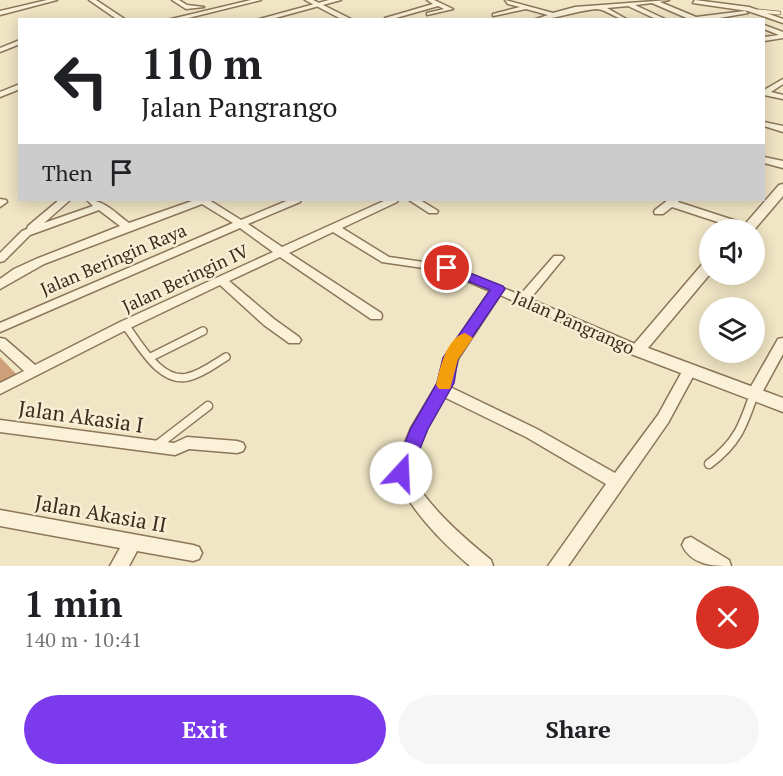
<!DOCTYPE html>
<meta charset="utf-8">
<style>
:root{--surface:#fff;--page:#f6f6f6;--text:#202124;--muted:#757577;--accent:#7c3aed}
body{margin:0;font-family:"PT Serif",serif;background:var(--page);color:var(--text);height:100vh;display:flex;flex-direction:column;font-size:22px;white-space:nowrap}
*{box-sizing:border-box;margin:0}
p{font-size:20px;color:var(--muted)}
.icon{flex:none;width:33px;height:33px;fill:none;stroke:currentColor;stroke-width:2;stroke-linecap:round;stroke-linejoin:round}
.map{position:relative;height:566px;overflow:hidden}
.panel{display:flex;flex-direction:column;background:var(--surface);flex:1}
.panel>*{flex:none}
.banner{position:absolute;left:18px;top:18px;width:747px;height:183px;border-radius:0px;box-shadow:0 3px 15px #0003;background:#fff;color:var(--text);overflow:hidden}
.buttons{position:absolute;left:699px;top:219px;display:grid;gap:12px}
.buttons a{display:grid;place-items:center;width:66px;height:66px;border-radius:50%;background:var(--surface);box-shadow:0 3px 15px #0003;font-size:30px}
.pin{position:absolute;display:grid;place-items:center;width:51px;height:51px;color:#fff;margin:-26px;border:3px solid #fff;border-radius:50%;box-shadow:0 2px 6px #0007}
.me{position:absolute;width:66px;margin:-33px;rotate:20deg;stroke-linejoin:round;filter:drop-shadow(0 0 4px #0008)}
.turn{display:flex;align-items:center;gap:21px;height:126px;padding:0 24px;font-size:27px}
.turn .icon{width:78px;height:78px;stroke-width:2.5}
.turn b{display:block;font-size:42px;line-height:51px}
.then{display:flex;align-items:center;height:57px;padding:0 24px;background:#0003;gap:12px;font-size:22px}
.round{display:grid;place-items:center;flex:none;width:63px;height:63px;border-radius:32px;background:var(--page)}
.head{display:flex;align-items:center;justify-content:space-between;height:102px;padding:0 24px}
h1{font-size:36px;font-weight:700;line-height:45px}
.cta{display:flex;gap:12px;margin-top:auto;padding:12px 24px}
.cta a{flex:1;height:69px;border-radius:36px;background:var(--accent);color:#fff;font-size:24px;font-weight:700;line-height:69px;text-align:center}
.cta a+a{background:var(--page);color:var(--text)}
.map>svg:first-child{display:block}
.building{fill:#cfa079}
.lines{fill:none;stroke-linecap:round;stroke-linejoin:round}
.service-far2-casing{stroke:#8b765a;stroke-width:4.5}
.service-far1-casing{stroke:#8b765a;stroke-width:10}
.service-casing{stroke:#8b765a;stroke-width:11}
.minor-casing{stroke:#8b765a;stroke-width:3}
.tertiary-casing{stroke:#8b765a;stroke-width:3}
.service-far2{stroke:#faf1d8;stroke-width:3}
.service-far1{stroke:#faf1d8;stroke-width:7}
.service{stroke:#faf1d8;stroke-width:8}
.minor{fill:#faf1d8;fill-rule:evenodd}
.tertiary{fill:#faf1d8;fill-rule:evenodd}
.route{fill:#7c3aed;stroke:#51269a;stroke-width:1.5}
.slow{fill:#f59e0b}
.labels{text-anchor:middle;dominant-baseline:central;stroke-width:5;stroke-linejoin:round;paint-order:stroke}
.street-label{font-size:18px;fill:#3b2d1e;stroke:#f7eed4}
.near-street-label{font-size:21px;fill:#3b2d1e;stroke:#f7eed4}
</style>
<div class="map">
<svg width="783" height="566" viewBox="0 0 783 566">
<rect width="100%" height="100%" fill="#f0e5c4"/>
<!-- building -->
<polygon class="building" points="0,357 18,376 0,386"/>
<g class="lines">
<!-- service-far2 casing -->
<g class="service-far2-casing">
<polyline id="service-far2" points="758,11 779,13"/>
</g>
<!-- service-far1 casing -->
<g class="service-far1-casing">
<g id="service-far1">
<path d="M125,325C139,343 160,384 188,377C202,374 214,364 226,357"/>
<polyline points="151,357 203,331"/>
</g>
</g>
<!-- service casing -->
<g class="service-casing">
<g id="service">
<polyline points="156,446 208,406"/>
<path d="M709,464C737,443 743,426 754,394"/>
</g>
</g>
<!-- minor casing -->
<g class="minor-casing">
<g id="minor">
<polygon points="47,0 57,0 0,15 0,11"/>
<polygon points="89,0 96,0 126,20 118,20"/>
<polygon points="172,0 179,0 187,5 204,7 186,9"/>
<polygon points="251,0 261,0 180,20 167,20"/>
<polygon points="329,0 341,0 268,20 256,20"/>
<polygon points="427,0 434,0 453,9 427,15 427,13 444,9 438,6 389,20 385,18 433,4"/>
<path d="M505,0L553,13L575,7L669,0L660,2L696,17L745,11L748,13L708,20H687L689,19L652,3L635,5L667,20H658L628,6L607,8L628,20C616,20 607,9 596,9C575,11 554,20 533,20L548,15L526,9L493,16V14L520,7L508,4Z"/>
<polygon points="695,0 749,7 783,19 783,23 748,11 693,3"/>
<polygon points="764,25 783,32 783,38 764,41 764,37 779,35 764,29"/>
<polygon points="20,40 20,44 0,52 0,48"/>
<polygon points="783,79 783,84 771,92 783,95 783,99 764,95 764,90"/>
<polygon points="20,84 20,89 0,97 0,92"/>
<polygon points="764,122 783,126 783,132 764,126"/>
<polygon points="0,199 6,200 7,202 0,207"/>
<path d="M59,200H70L44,223L93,206L87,200C105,200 115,213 129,223L195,200H209L241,220L289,200H301L300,202L248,224L282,247L386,200H398L397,202L342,228L389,257L451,266L520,295L554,256H562L564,258L562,260L530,299L642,347L644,350L642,353H632L500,295L458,359L450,387L537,429L615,473L658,415L684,368H694L696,371L668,423L568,566H548L606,484L526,437L444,397L426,429L409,473C430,508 459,534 491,560L493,566H470C438,539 412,511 393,473L411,428L438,383L444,358L490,291L444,271L382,262L333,232L289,253L381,313L382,316L381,319H371L280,257L229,281L274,319L299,337L301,340L299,343H289L264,325L220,285L130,328L0,394V383L24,371L0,349V338L5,339L35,365L120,322L273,252L240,228L0,332V323L233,223L202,204L44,264L0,289V279L14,269L36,259L120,226L99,210L30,235L4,261L0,262V253L22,231L27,229L28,226Z"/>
<polygon points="409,200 420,200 438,211 437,213 429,213"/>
<polygon points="668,200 679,200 678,202 752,226 753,228 742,230 672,207 663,214 655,214 654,212 655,210"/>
<polygon points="783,338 783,354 759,398 754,399 749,398 747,394 749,390 778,339"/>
<polygon points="0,420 174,443 187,437 237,441 243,443 245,447 243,451 237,453 189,449 175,455 0,432"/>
<polygon points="0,510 193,545 199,547 202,553 199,559 193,561 137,551 129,566 110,566 120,548 0,526"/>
<path d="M691,537L729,560L731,566C713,566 691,565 682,545L685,539Z"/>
</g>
</g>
<!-- tertiary casing -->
<g class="tertiary-casing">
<g id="tertiary">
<polygon points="305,0 313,0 353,20 343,20"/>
<polygon points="764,157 783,161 783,168 764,163"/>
<polygon points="783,184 783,196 754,230 740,230 779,185"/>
<polygon points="710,260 710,274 648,348 783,398 783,412 631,354 629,350 705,261"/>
</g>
</g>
<!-- service-far2 -->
<use href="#service-far2" class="service-far2"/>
<!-- service-far1 -->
<use href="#service-far1" class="service-far1"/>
<!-- service -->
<use href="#service" class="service"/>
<!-- minor -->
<use href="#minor" class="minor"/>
<!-- tertiary -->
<use href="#tertiary" class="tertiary"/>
</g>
<!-- route -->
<polygon class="route" points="447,264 503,286 505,289 458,358 454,383 428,429 408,478 401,480 394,478 392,473 411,428 437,383 443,358 490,290 443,271 441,268"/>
<!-- slow -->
<path class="slow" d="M465,333L473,338L458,359L450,389H439L436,385C440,369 446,338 465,333Z"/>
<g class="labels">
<!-- street labels -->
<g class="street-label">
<text transform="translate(113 259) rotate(-23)">Jalan Beringin Raya</text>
<text transform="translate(185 278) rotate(-25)">Jalan Beringin IV</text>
<text transform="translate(574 322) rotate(24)">Jalan Pangrango</text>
</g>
<!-- near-street labels -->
<g class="near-street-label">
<text transform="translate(81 416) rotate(8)">Jalan Akasia I</text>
<text transform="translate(101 513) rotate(10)">Jalan Akasia II</text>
</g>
</g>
</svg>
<div class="buttons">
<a><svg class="icon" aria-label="sound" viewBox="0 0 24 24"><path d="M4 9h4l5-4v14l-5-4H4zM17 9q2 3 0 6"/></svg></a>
<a><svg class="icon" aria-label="layers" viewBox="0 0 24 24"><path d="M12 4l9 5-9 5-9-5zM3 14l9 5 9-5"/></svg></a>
</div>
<div class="pin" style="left:447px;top:268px;background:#d93025"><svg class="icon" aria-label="arrive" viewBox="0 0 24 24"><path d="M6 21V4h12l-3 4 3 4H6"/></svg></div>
<svg class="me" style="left:401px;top:473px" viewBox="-20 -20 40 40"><circle r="19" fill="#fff"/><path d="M0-13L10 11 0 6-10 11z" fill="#7c3aed"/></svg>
<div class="banner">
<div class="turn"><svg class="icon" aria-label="left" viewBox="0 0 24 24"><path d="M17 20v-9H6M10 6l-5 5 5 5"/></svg><div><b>110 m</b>Jalan Pangrango</div></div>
<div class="then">Then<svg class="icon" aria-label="arrive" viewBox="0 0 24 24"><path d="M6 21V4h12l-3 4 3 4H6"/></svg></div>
</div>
</div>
<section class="panel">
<div class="head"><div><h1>1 min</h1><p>140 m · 10:41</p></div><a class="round" style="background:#d93025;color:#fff"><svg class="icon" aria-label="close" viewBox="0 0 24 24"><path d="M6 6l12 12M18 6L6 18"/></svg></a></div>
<div class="cta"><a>Exit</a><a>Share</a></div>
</section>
